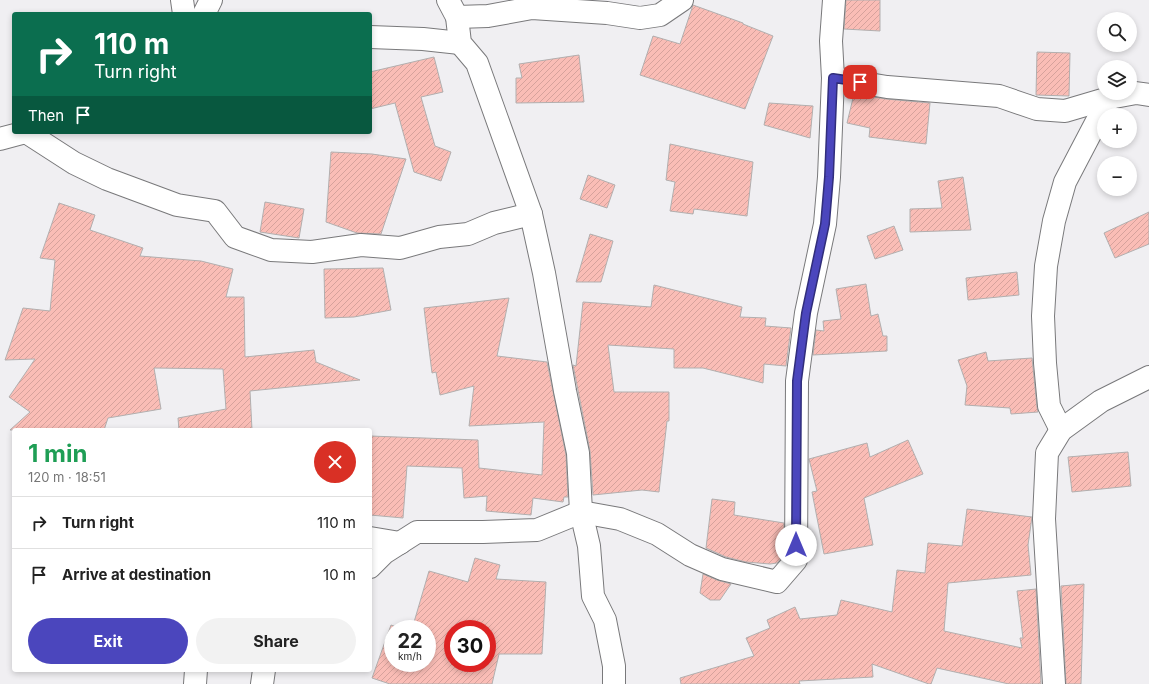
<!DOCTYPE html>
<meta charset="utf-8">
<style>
:root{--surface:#fff;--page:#f2f2f2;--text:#222;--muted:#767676;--line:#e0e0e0;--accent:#4b46bd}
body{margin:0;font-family:Inter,sans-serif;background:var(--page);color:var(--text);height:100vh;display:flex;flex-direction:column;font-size:15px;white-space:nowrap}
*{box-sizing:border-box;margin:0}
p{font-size:13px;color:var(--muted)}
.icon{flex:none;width:22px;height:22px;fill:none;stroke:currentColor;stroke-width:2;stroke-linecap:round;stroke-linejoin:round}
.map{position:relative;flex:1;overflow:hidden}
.sheet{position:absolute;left:12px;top:428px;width:360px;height:244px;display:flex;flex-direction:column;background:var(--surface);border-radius:4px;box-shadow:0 2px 6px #0003}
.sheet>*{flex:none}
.banner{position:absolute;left:12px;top:12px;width:360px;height:122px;border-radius:4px;box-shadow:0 2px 6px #0003;background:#0b6e4f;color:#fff;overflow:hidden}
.fabs{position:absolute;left:1097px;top:12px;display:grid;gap:8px}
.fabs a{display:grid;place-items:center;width:40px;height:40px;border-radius:50%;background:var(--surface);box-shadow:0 2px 6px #0003;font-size:20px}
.speed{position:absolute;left:384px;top:620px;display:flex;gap:8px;font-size:20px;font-weight:700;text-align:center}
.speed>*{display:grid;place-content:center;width:52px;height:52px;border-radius:50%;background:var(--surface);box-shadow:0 2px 6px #0003;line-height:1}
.speed small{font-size:10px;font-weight:400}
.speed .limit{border:6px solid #d22;background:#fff;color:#111}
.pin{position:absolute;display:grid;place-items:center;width:34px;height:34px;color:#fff;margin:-17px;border-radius:8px;box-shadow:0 2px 6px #0006}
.me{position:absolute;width:44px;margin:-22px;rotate:0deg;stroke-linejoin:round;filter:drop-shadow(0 0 3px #0008)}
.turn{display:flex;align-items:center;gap:14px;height:84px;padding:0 16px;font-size:18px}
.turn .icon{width:52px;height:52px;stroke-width:2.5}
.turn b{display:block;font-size:28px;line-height:34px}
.then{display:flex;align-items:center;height:38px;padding:0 16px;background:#0003;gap:8px;font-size:15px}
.round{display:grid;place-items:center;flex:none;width:42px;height:42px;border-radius:21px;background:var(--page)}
.summary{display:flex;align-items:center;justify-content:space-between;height:68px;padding:0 16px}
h1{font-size:24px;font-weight:700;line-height:30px;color:#1e9e55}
.cta{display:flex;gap:8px;margin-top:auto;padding:8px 16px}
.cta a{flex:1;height:46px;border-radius:24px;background:var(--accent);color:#fff;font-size:16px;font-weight:700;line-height:46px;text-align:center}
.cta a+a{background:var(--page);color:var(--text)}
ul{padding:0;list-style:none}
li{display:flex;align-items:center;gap:12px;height:52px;padding:0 16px;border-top:1px solid var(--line)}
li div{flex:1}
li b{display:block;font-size:15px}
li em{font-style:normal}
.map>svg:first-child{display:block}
.building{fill:url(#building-hatch);stroke:#b2afaf;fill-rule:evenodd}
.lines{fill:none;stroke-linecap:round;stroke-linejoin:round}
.minor-casing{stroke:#79797b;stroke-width:24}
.minor{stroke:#fff;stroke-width:22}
.route-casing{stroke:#312e7b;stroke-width:10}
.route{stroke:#4b46bd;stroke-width:7}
</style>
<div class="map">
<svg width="1149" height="684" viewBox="0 0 1149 684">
<defs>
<pattern id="building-hatch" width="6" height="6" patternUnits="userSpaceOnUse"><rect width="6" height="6" fill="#fabdb6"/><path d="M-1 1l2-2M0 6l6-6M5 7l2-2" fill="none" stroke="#d6a29c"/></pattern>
</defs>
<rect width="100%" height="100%" fill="#f0eff2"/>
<!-- building -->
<g class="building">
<polygon points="846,0 880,0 880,31 844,29"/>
<polygon points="693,5 743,23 743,24 773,36 745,109 640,75 653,36 680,44"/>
<polygon points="1037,52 1070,53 1069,96 1036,95"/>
<polygon points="579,55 584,102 516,103 516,78 522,78 519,64"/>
<polygon points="434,57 443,92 421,97 435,146 451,152 441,181 414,172 395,103 370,109 370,72"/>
<polygon points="854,94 886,99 930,103 926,144 869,137 870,128 847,123"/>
<polygon points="769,103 813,106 810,138 764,125"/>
<polygon points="670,144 753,162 747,216 694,209 693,214 670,211 675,182 666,180"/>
<polygon points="331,152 372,154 406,159 381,234 357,233 326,222"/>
<polygon points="588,175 615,185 607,208 580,199"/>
<polygon points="963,177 971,230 910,232 910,209 942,208 938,181"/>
<polygon points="265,202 304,209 299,238 260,232"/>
<polygon points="59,203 95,215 90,230 143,248 140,256 201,261 233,269 226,297 244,297 245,357 314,350 316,362 360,380 250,391 252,430 179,430 178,418 226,409 223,369 154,368 161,409 108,418 104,430 10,430 30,412 9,397 35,359 5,360 23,308 50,311 55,260 40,258"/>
<polygon points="1149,212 1149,244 1115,258 1104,233"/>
<polygon points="894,226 903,250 875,259 867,236"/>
<polygon points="590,234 613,241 601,282 576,282"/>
<polygon points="383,268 391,310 354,317 325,318 324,269"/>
<polygon points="1017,272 1019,295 968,300 966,278"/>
<polygon points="866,284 871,316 878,314 883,336 887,336 887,351 813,355 816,330 824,331 823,321 841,319 836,289"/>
<polygon points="654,285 742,307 740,317 766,318 765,326 791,328 786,366 764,364 763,383 703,368 674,368 674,349 608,345 614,392 669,392 669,421 667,421 659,492 642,490 593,495 590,451 573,365 576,366 583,302 651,307"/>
<polygon points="509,298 497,356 547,362 566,455 568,497 564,497 563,502 533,498 531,515 486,511 487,496 464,498 462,468 407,466 403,518 370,515 370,436 478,440 479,468 542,475 544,422 469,426 474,386 440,395 436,372 432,373 424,308"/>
<polygon points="986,352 988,361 1032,358 1037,407 1038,412 1011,414 1010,408 965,405 967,386 958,360"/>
<polygon points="908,440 923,474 864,498 873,545 824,554 812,492 817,491 809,459 867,443 870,457"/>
<polygon points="1128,452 1131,486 1072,492 1068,457"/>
<polygon points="712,499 735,502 734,515 784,523 784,555 777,563 770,564 746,562 726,557 706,548"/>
<polygon points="967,509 1032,517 1028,545 1031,575 948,583 944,631 1022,648 1020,638 1023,638 1017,591 1036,589 1041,684 1009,684 937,668 931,684 929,684 872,664 873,677 799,681 800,684 681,684 680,678 754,656 746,638 770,628 767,620 795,607 800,619 837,615 841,600 892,612 897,570 925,573 928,543 962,546"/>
<path d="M475,558L500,565L496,579L546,582L542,654H499L492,684H390L372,678L391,625L402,629H393V663H427V629H412L429,571L468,582ZM453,629H487V663H453Z"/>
<polygon points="703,574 717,580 731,584 720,600 710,600 700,593"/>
<polygon points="1084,584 1081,684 1066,684 1061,586"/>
</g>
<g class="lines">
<!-- minor casing -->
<g class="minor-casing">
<g id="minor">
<polyline points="182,0 184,14"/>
<polyline points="448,0 457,17 460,43 477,63 531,214 544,273 565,391 578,453 581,512 589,546 593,596 605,620 614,666 614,684"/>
<polyline points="204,14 211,0"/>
<polyline points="457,17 488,16 532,8 607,13 640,18 660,15 682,0"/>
<polyline points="370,37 423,39 460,43"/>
<polyline points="833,78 887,87 999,96 1037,109 1065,111 1109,98 1136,93 1149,95"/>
<polyline points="26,132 74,163 107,179 177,205 215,211 235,237 271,250 312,252 361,245 400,248 439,237 468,234 494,223 531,214"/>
<polyline points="0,139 26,132"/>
<polyline points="1061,430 1049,406 1045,363 1043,316 1046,266 1054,221 1065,182 1109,98"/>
<polyline points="370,538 400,543"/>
<polyline points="370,567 384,553 417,532 483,532 537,530 581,512 620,519 657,534 690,555 722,569 777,582 796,560 797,381 806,313 825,224 829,177 833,78 831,41 834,0"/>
<polyline points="195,684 196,670"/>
<polyline points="262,684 264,670"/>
<polyline points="1054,684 1044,519 1047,453 1061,430 1101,401 1149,377"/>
</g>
</g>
<!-- minor -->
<use href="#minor" class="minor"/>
</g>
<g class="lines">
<!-- route casing -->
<g class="route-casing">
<polyline id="route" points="796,545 797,381 806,313 825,224 829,177 833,78 860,82"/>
</g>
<!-- route -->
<use href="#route" class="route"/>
</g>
</svg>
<div class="fabs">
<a><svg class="icon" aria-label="search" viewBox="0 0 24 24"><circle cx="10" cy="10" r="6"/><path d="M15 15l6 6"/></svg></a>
<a><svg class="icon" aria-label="layers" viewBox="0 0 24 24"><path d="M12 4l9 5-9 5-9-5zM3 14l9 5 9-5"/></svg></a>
<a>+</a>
<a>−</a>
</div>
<div class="speed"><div>22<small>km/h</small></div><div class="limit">30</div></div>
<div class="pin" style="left:860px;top:82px;background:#d93025"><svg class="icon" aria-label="arrive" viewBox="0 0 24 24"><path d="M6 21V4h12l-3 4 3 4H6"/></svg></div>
<svg class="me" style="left:796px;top:545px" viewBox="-20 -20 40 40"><circle r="19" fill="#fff"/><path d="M0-13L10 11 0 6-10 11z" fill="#4b46bd"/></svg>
<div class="banner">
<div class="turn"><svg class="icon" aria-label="right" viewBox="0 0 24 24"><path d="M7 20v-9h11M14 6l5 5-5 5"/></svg><div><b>110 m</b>Turn right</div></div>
<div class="then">Then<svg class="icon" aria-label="arrive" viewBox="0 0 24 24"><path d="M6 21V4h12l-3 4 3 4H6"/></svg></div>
</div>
<section class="sheet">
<div class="summary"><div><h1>1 min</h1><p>120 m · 18:51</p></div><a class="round" style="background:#d93025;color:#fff"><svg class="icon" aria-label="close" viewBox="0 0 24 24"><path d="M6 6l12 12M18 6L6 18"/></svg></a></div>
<ul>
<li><svg class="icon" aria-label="right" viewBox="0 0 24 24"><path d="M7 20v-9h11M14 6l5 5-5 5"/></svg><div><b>Turn right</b></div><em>110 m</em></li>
<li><svg class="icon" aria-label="arrive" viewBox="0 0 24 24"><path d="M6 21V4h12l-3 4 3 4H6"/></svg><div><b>Arrive at destination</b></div><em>10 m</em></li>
</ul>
<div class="cta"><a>Exit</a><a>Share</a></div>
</section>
</div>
